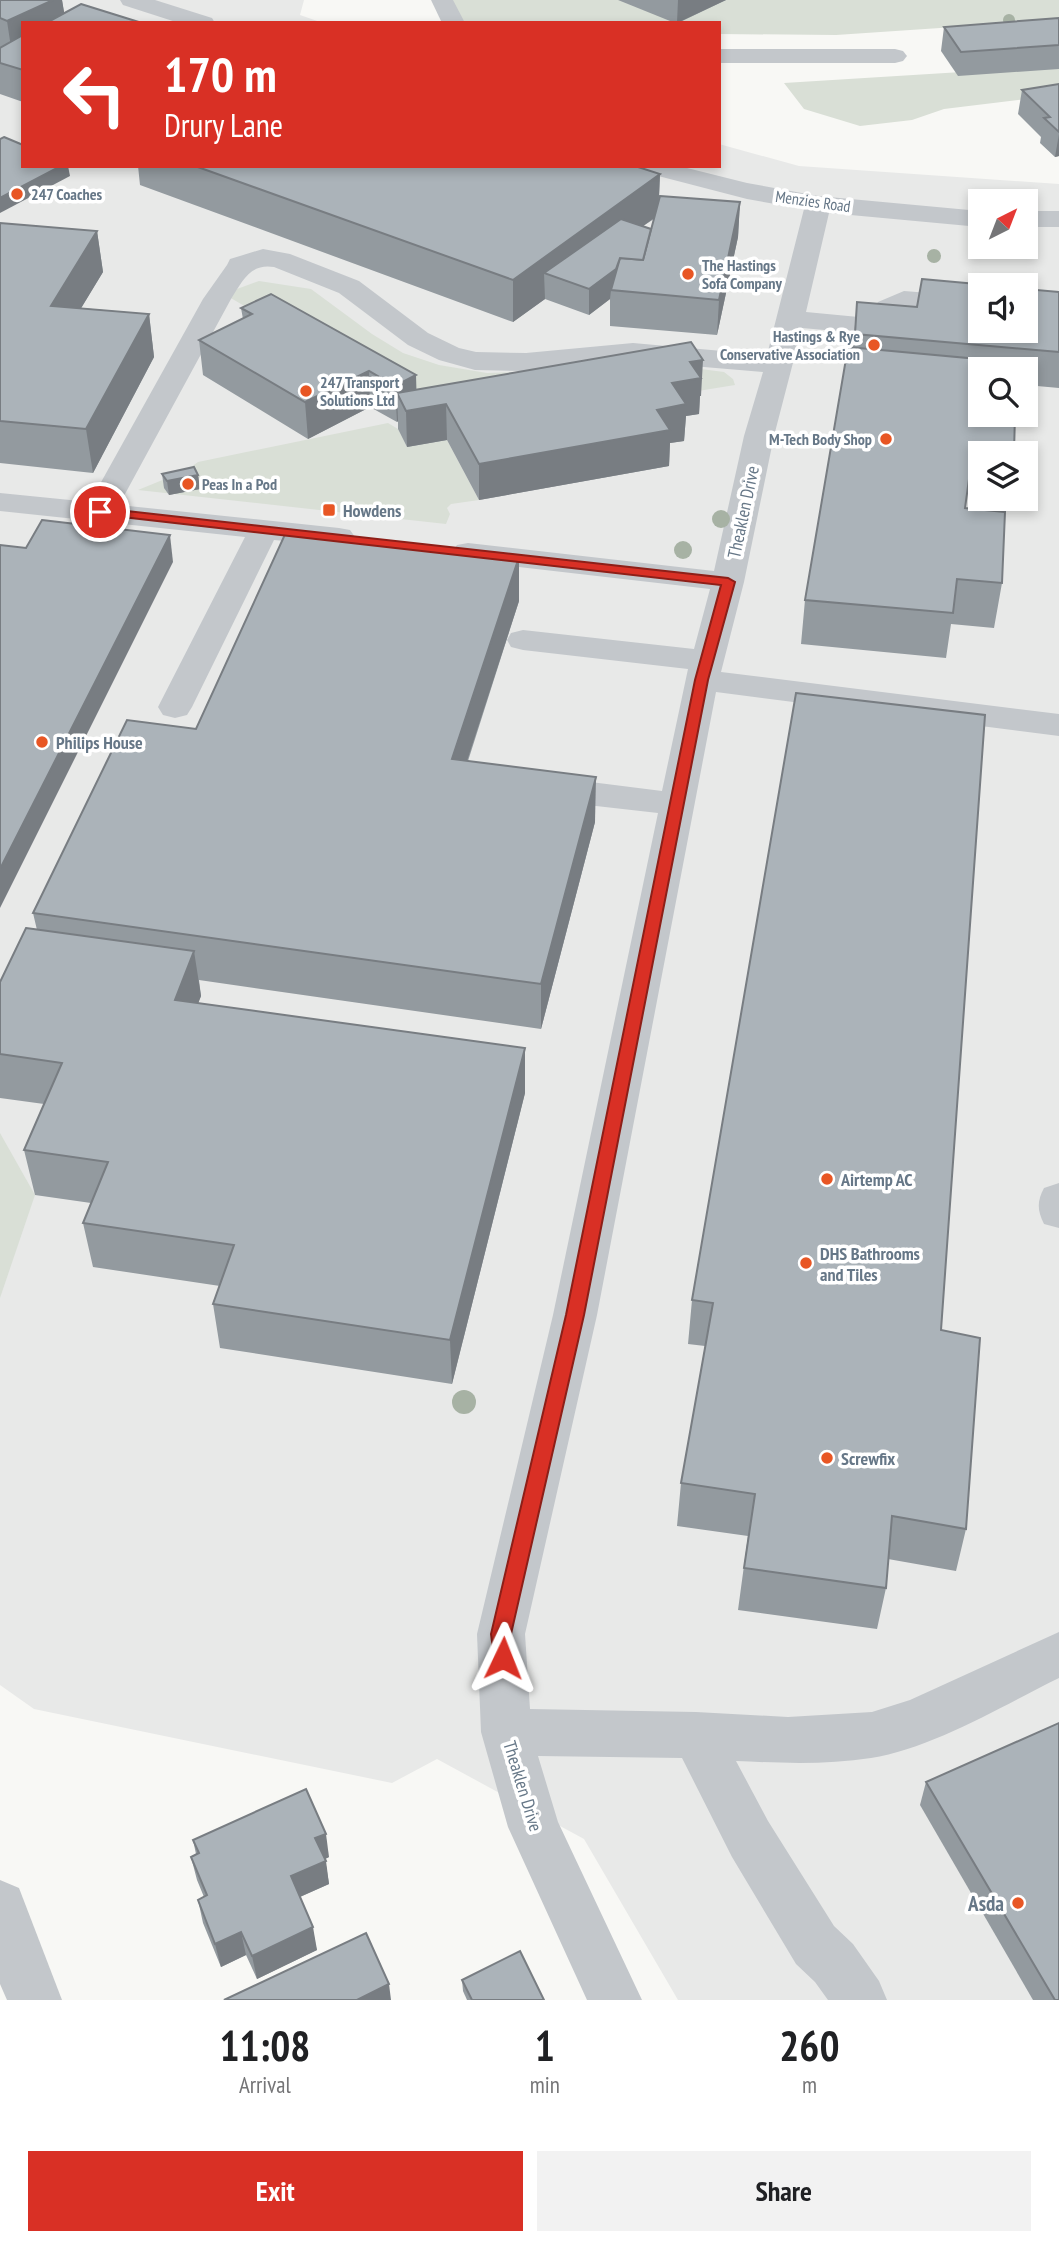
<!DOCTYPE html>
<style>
:root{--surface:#fff;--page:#f2f2f2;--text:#202124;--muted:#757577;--accent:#d93025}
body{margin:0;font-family:"PT Sans Narrow",sans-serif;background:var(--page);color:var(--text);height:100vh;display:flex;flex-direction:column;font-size:26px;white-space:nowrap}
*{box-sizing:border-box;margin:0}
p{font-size:23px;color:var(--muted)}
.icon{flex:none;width:38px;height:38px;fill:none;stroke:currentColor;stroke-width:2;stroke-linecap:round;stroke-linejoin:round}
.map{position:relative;height:2000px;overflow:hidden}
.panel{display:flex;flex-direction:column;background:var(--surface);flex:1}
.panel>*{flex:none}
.hud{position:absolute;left:21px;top:21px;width:700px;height:147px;border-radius:0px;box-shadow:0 4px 10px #0003;background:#d93025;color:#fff;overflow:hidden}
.needle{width:46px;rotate:42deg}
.controls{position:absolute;left:968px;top:189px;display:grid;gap:14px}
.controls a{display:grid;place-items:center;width:70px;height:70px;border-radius:0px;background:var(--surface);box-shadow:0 4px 10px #0003;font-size:35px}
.pin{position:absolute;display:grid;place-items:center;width:60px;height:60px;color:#fff;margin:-30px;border:4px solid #fff;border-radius:50%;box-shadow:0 2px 7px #0007}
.me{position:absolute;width:77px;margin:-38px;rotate:2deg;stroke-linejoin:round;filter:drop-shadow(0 0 5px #0008)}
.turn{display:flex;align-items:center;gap:24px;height:147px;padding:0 28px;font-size:32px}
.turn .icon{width:91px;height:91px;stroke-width:2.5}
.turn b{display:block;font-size:49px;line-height:60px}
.eta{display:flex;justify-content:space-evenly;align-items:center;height:119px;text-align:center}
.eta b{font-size:42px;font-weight:800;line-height:49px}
.action{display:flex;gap:14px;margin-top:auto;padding:14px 28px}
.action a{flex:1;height:80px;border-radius:0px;background:var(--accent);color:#fff;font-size:28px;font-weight:800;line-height:80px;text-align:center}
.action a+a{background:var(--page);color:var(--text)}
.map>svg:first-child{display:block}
.built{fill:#e8e9e8;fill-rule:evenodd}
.green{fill:#d9dfd6}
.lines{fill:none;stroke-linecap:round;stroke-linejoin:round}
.minor{fill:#c3c7cb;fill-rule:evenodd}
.tree{fill:#a7b2a4}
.wall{fill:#939a9f;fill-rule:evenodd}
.shaded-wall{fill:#787d82}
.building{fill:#abb3b9;stroke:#787d82;stroke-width:2}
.route{fill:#d93025;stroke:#8d1f18;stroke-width:2}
.poi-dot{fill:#e85624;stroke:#fff;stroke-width:2.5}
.labels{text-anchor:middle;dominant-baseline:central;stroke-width:7;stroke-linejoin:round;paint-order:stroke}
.far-poi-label{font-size:16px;font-weight:bold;fill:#667787;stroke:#fff;text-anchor:start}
.far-street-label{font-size:16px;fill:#667787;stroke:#fff}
.poi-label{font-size:18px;font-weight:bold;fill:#667787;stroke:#fff;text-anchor:start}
.street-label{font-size:18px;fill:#667787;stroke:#fff}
.near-poi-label{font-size:21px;font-weight:bold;fill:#667787;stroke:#fff;text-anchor:end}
</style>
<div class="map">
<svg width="1059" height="2000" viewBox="0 0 1059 2000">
<rect width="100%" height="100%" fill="#f8f8f5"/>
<!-- built -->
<path class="built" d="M0,0H304L300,15L323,23H23V166H719V144L799,166L1059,184V2000H678L584,1839L437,1759L392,1783L34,1709L0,1685ZM980,201H1026V247H980ZM980,285H1026V331H980ZM980,369H1026V415H980ZM980,453H1026V499H980Z"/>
<!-- green -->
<g class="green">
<polygon points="438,0 1059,0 1059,20 836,35 719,34 719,23 466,23"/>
<polygon points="1059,66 1059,95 944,109 912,120 860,126 804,109 784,83"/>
<polygon points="259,281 311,289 372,334 403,353 439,365 487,373 685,367 724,372 733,379 735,385 698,391 427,413 229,297 237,289"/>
<polygon points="388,423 398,429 407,447 447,440 479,500 451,504 447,508 450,514 446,524 138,490 187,470 198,462"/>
<polygon points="0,1133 35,1195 0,1298"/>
</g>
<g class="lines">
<!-- minor -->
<g class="minor">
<polygon points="120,0 155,0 212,18 215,23 179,23 123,5"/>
<polygon points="431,0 453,0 465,23 442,23"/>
<polygon points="719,49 895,49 903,51 907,56 903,61 895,63 719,63"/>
<path d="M635,166H679L747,183L818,196L980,211V227L829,213L806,312L869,318L878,302L904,291L980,297V313L909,308L901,312L890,329L869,334L802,328L774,436L744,582L721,672L1059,714V736L716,692L597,1315L525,1634L530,1709L696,1712L788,1717L872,1712L910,1700L1059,1632V1678C1004,1705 931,1749 871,1758C827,1765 780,1763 736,1761L768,1821L834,1926L853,1944L879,1981L887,2000H828L815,1982L796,1964L732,1857L682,1758L538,1756L558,1822L642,2000H587L508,1827L481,1732L477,1634L553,1315L658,813L543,800L531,796L525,788L531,780L543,776L662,791L688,669L523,650L511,647L507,640L511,633L523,630L694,649L710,589L468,561L457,559L452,552L457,545L468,543L714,571L744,436L763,372L633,361L526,371L475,370L439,360L408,345L339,293L274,267C250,263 242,282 231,299L119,505L339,528L350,530L355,537L350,544L339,546L274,540L192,707L187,715L175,718L163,715L158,707L245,537L0,511V493L90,502L203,299L227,265L230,259L263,249L290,254L359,281L428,333L459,348L476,352L526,353L633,343L767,355L804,209L747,199L639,171Z"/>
<rect x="1026" y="211" width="33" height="16"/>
<path d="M1059,1183V1228L1044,1224C1037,1210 1037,1201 1044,1188Z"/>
<polygon points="0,1880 19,1888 62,2000 7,2000 0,1984"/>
</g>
</g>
<!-- trees -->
<g class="tree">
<circle cx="1009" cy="20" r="6"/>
<circle cx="934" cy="256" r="7"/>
<circle cx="721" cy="519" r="9"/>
<circle cx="683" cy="550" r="9"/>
<circle cx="464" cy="1402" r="12"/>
</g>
<!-- wall -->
<g class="wall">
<polygon points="0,0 62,0 64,13 142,23 23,23 23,102 0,94"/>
<polygon points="618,0 726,0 678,23 675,23"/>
<polygon points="1059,18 1059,69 958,76 941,51 944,27"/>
<polygon points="1059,84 1059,156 1055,157 1040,143 1041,137 1018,114 1022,90"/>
<path d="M138,166H635L660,174L659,200L740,202L738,237L717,335L610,326V299L589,315L545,299L513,322L140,185ZM654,219L651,229L643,226Z"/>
<polygon points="0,223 97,231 103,272 81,308 149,314 154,357 93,473 0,463"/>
<polygon points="1059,292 1059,388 1026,385 1026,369 980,369 980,381 977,381 977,388 1015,415 1014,453 980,453 980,495 967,494 965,508 1002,583 994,628 951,624 946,658 801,644 805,600 853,347 857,302 917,307"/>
<polygon points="241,308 416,375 416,390 701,396 700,396 699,414 686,416 684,441 670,443 669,466 479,500 447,440 407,447 398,429 398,421 397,422 370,407 308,439 203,375 199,340 243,319"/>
<polygon points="162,474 198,475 200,489 169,495 164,488"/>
<polygon points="519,601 468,761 595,822 541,1029 199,980 201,996 198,1003 525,1093 452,1384 220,1348 213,1304 220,1286 93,1267 83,1223 91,1203 35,1195 24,1150 44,1104 0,1098 0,982 37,930 33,913 196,729"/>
<polygon points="692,1300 941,1330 966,1529 956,1571 888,1559 886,1588 877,1629 738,1610 748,1536 677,1526 681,1483 705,1346 688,1344"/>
<polygon points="926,1782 1059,2000 1033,2000 920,1805"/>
<polygon points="193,1840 329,1857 325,1859 329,1884 300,1897 317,1950 257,1979 246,1955 221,1967 203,1923 198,1900 204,1897 197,1880 191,1857 196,1854"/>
<polygon points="462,1980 544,2000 467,2000 463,1991"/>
</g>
<!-- shaded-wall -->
<g class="shaded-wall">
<polygon points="53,0 62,0 66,23 23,23 23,49 12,54 7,21"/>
<polygon points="678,0 726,0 677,23"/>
<polygon points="1059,134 1059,156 1055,157"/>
<polygon points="61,166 68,166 70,176 0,213 0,198"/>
<polygon points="660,174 658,215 568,282 544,273 545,299 513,322 513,280"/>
<polygon points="740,202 738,237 717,335 719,300"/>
<polygon points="97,231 103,272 57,348 51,306"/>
<polygon points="619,267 611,290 610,299 589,315 589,289"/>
<polygon points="149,314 154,357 93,473 86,429"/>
<polygon points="703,360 701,396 700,396 699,414 686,416 684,441 670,443 669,466 479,500 479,464 657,410 672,383 690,362"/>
<polygon points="369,371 370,407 308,439 305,402"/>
<polygon points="416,375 417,409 446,404 447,440 407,447 406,411 397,393 398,421 397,422 395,386"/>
<polygon points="198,475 200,489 169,495 167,481"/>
<polygon points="170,535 173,562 0,908 0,869"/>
<polygon points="519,557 519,601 453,804 452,759"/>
<polygon points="596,777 595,822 541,1029 541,984"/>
<polygon points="194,951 201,996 182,1045 175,1000"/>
<polygon points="525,1048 525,1093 452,1384 450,1340"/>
<polygon points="326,1834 329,1857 319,1862 315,1838"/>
<polygon points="326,1861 329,1884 295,1899 291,1876"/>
<polygon points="313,1927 317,1950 257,1979 252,1956"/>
<polygon points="241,1932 246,1955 221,1967 215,1944"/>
<polygon points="389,1984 391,2000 357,2000"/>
</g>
<!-- building -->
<g class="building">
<polygon points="0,0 53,0 7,21 0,18"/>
<polygon points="81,4 142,23 46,23"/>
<polygon points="1059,18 1059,45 961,52 944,27"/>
<polygon points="23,35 23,70 0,63 0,48"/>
<polygon points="1059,84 1059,132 1044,118 1050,117 1022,90"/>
<polygon points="4,137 23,145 23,166 61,166 0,198 0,139"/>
<polygon points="195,166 635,166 660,174 513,280"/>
<polygon points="660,196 740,202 719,300 611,290 620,258 643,260"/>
<polygon points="621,219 651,229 643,260 620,258 616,269 589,289 544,273"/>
<polygon points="0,223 97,231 51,306 149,314 86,429 0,421"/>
<polygon points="922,279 988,285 980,285 980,331 1026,331 1026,289 1059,292 1059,352 855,334 857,302 917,307"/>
<polygon points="271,294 416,375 395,386 369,371 305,402 199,340 252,314 241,308"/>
<polygon points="691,342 703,360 690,362 701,378 672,383 686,404 657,410 670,430 479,464 446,404 406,411 397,393"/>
<polygon points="848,347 978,359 977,388 980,388 980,415 1015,415 1014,452 973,450 965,508 1005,512 1002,583 957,579 953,613 805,600"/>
<polygon points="194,467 198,475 167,481 162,474"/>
<polygon points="42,520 170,535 0,869 0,545 26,548"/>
<polygon points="287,530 519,557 452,759 596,777 541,984 33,913 127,720 196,729"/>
<polygon points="796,693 985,715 941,1330 980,1338 966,1529 892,1516 886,1588 744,1568 755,1494 681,1483 713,1303 692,1300"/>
<polygon points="26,928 194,951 175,1000 525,1048 450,1340 213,1304 234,1245 83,1223 108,1162 24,1150 62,1063 0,1054 0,982"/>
<polygon points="1059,1723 1059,2000 1055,2000 926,1782"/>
<polygon points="306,1789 326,1834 315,1838 326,1861 291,1876 313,1927 252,1956 241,1932 215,1944 198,1900 207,1895 191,1857 199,1853 193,1840"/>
<polygon points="366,1933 389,1984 357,2000 224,2000"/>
<polygon points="520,1951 544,2000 472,2000 462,1980"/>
</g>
<!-- route -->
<polygon class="route" points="100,508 728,578 735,582 708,680 584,1315 511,1634 513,1658 510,1665 503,1668 495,1665 491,1634 566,1315 695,680 721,585 96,514 94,512"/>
<!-- markers -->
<g class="poi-dot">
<circle cx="17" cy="194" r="7"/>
<circle cx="688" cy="274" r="7"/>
<circle cx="874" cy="345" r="7"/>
<circle cx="306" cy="391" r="7"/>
<circle cx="886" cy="439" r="7"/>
<circle cx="188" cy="484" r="7"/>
<rect x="322" y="503" width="14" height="14" rx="3.5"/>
<circle cx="42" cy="742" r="7"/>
<circle cx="827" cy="1179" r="7"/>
<circle cx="806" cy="1263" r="7"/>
<circle cx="827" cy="1458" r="7"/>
<circle cx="1018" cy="1903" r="7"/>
</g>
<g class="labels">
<!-- far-poi labels -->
<g class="far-poi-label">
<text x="31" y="194">247 Coaches</text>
<text x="702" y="265">The Hastings<tspan x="702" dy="18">Sofa Company</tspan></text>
<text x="860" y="336" text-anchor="end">Hastings &amp; Rye<tspan x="860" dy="18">Conservative Association</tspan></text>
<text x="320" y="382">247 Transport<tspan x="320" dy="18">Solutions Ltd</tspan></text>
<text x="872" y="439" text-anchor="end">M-Tech Body Shop</text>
<text x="202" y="484">Peas In a Pod</text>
</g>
<!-- far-street labels -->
<g class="far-street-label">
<text transform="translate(813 201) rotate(8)">Menzies Road</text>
</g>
<!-- poi labels -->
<g class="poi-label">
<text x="343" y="510">Howdens</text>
<text x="56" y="742">Philips House</text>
<text x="841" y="1179">Airtemp AC</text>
<text x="820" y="1253">DHS Bathrooms<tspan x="820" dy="21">and Tiles</tspan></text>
<text x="841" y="1458">Screwfix</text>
</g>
<!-- street labels -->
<g class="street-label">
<text transform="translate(743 512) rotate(-78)">Theaklen Drive</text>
<text transform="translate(523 1786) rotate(73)">Theaklen Drive</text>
</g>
<!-- near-poi labels -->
<g class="near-poi-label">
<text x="1004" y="1903">Asda</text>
</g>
</g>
</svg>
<div class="controls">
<a><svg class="needle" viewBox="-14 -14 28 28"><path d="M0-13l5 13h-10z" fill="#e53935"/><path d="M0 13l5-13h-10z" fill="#757577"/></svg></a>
<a><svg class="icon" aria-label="sound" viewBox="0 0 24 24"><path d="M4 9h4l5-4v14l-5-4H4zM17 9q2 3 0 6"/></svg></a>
<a><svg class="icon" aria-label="search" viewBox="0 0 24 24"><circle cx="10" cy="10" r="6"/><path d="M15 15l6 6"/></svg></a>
<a><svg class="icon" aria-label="layers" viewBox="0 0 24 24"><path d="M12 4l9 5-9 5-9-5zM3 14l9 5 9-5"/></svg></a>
</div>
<div class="pin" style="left:100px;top:512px;background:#d93025"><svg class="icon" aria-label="arrive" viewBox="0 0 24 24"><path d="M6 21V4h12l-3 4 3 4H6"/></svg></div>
<svg class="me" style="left:503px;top:1658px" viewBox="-20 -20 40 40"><path d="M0-17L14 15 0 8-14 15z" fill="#d93025" stroke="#fff" stroke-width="4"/></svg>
<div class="hud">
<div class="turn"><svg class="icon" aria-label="left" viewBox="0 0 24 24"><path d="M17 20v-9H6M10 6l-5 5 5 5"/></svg><div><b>170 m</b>Drury Lane</div></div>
</div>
</div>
<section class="panel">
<div class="eta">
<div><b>11:08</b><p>Arrival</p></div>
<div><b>1</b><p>min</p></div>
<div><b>260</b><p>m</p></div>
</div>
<div class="action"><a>Exit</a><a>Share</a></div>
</section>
